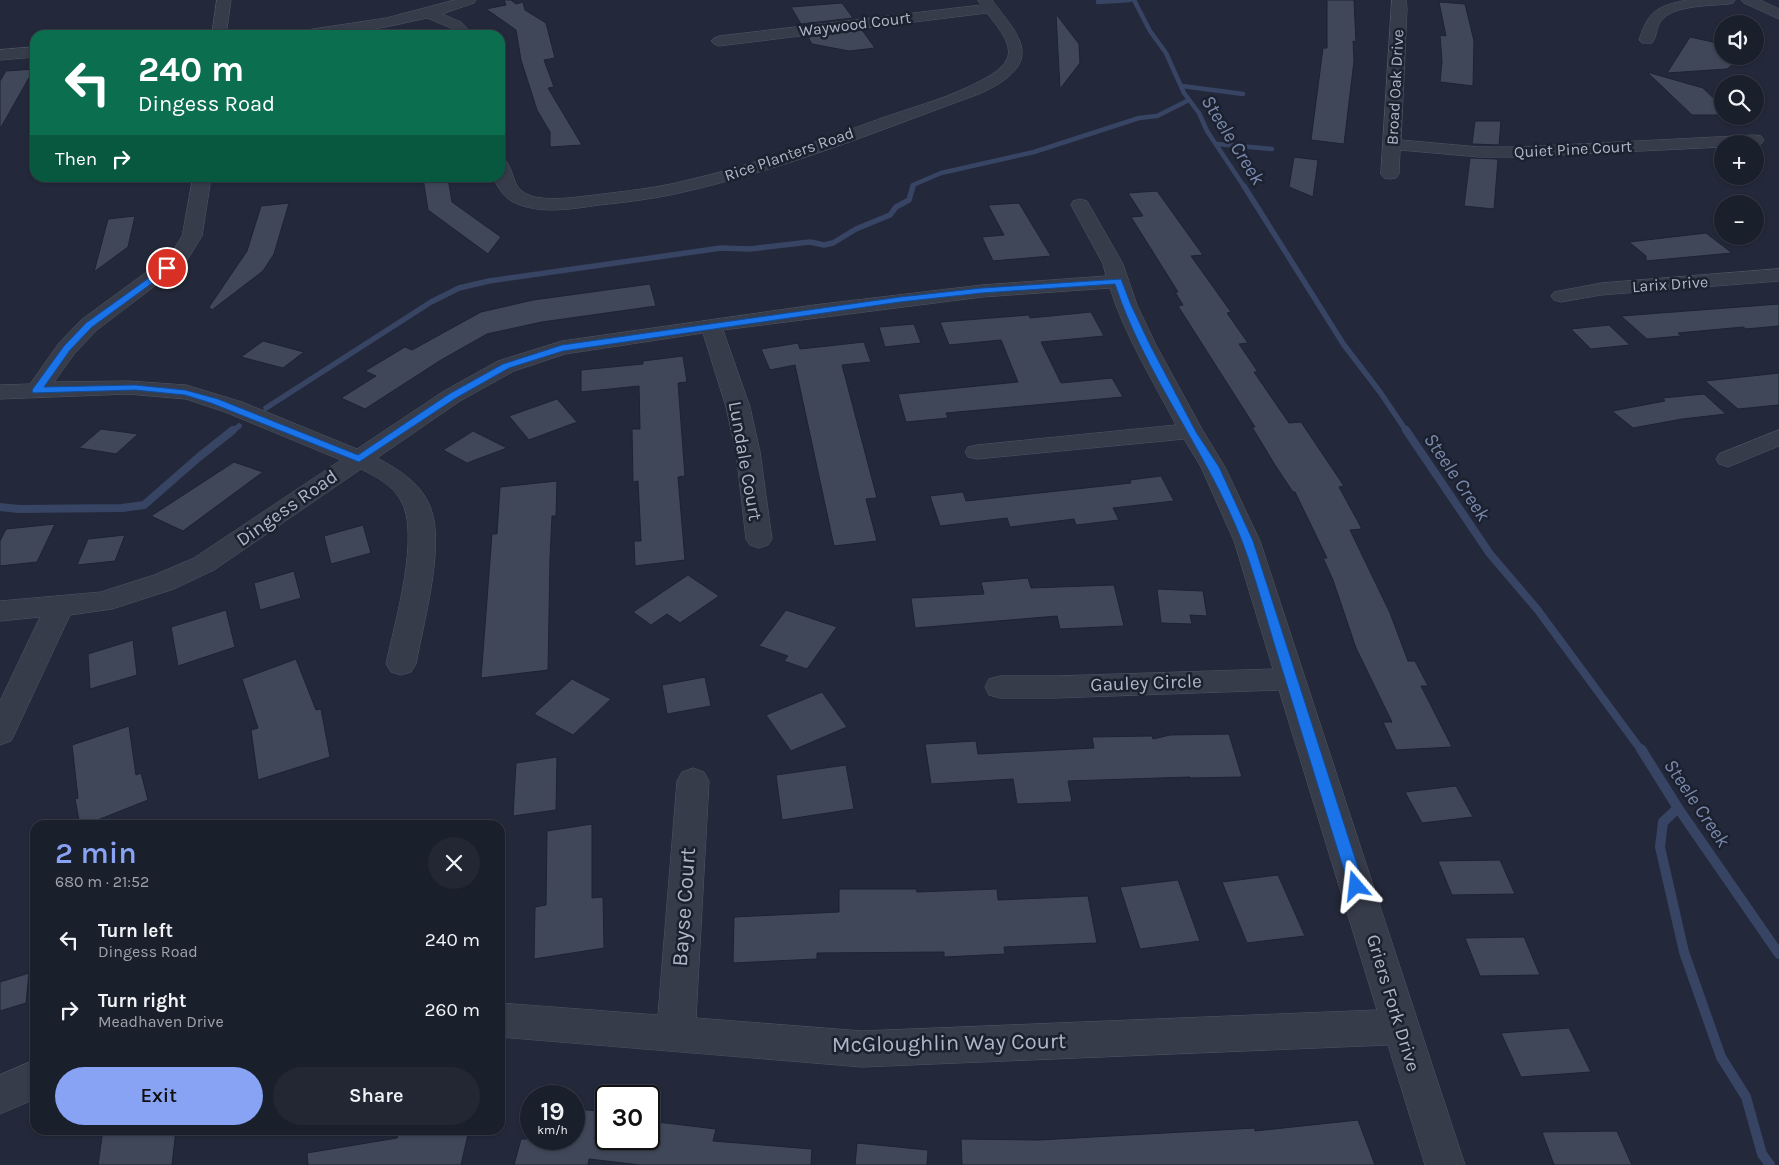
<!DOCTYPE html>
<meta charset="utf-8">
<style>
:root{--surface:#1a1f2c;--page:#232734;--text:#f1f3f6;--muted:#9fa2a9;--line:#383d48;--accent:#88a3f4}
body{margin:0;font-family:Karla,sans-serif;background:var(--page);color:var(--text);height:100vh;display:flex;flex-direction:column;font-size:19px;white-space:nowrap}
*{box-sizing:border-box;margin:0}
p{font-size:16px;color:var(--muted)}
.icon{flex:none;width:28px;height:28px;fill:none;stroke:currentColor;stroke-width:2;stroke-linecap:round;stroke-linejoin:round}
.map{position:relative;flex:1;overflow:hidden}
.panel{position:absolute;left:30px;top:820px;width:475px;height:315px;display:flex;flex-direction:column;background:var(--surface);border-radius:15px;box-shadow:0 1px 4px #0004,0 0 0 1px var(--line)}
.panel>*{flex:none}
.banner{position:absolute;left:30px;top:30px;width:475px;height:152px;border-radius:15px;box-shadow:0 1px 4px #0004,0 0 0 1px var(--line);background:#0b6e4f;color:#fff;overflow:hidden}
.fabs{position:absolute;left:1714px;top:15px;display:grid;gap:10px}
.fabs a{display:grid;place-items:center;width:50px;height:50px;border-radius:50%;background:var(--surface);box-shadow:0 1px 4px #0004,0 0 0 1px var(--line);font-size:25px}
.speed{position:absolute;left:520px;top:1085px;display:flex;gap:10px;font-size:25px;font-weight:700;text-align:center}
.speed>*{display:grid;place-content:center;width:65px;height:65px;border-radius:50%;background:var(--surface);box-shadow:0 1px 4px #0004,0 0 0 1px var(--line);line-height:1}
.speed small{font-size:12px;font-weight:400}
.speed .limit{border:2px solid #111;border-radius:8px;background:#fff;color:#111}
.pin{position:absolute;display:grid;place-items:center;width:42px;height:42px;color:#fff;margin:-21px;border:2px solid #fff;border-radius:50%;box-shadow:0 1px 5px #0007}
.me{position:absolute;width:55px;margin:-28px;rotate:343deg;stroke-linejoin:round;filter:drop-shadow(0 0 4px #0008)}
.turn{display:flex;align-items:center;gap:18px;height:105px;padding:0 25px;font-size:22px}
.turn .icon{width:65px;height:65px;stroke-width:2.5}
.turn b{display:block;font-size:35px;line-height:42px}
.then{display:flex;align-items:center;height:48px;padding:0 25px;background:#0003;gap:10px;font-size:19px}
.round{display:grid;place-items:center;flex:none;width:52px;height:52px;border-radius:26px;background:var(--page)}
.head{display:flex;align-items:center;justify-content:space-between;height:85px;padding:0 25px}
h1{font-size:30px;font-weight:600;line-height:38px;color:var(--accent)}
.cta{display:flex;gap:10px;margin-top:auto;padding:10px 25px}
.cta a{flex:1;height:58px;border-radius:30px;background:var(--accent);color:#111;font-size:20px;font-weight:600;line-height:58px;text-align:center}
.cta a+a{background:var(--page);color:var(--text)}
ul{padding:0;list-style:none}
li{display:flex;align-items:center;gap:15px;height:70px;padding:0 25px}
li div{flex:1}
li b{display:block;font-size:19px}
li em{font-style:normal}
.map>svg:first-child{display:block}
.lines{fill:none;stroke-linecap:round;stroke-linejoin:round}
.stream-far3{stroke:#384463;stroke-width:4.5}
.stream-far2{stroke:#384463;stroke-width:5.5}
.stream-far1{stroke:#384463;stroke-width:8}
.stream{stroke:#384463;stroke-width:10}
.building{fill:#3f4759;stroke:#1d2331}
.street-casing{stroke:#515665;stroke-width:1}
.street{fill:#363c4a;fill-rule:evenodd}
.route{fill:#1a73e8;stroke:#114b97}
.labels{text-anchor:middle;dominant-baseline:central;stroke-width:5;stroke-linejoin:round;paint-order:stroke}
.far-street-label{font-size:16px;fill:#b1b6c6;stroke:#1b212f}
.street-label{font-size:19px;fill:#b1b6c6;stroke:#1b212f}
.water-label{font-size:20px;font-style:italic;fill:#7a89ad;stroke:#1b212f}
.near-street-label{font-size:22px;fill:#b1b6c6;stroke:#1b212f}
</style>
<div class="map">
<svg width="1779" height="1165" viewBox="0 0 1779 1165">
<rect width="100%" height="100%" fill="#23293a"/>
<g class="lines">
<!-- stream-far3 -->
<g class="stream-far3">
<polyline points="1134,0 1150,31 1166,53 1184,93 1199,113 1207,131 1245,188"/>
<polyline points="1098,2 1130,0"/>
<polyline points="1182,86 1243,94"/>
<polyline points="1217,144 1272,149"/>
<polyline points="912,188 913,185 941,173 1034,152 1139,118 1157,116 1189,100"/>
</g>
<!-- stream-far2 -->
<g class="stream-far2">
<polyline points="1244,186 1344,345 1380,392 1407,432"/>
<polyline points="266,408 431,302 459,288 489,281 721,248 750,249 810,242 824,245 833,243 856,229 890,215 896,207 909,200 913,186"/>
<polyline points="232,432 239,426"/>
</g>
<!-- stream-far1 -->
<g class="stream-far1">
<polyline points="1406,430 1490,554 1537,609 1641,750"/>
<polyline points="0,507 19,509 122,508 144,505 199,457 233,430"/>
</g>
<!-- stream -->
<g class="stream">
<polyline points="1641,749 1678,808 1779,954"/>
<polyline points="1678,808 1663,822 1660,847 1684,952 1721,1057 1746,1097 1762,1154 1770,1165"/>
</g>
</g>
<!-- building -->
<g class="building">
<polygon points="504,0 511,0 516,4 523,2 525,10 546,23 555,58 544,60 554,87 548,88 582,145 550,147 550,132 537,110 521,60 516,30 486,9 506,5"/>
<polygon points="1327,0 1354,0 1356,42 1353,41 1354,61 1344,144 1311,140 1323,48 1327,48"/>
<polygon points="1439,2 1465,4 1474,41 1473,86 1440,82 1442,62 1440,35 1446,36"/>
<polygon points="842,3 853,18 801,24 791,7"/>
<polygon points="1056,14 1079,44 1080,63 1060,89"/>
<polygon points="862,30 875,48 849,51 812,44 808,37"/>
<polygon points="1690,37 1722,44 1722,56 1744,56 1727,69 1667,73"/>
<polygon points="34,69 0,129 0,81 6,71"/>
<polygon points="1647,72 1703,88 1722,106 1722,115 1692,115"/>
<polygon points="1475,121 1501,121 1499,145 1472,144"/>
<polygon points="1294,157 1318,160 1313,197 1289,187"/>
<polygon points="1470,158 1498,159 1494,209 1464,206"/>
<polygon points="423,178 448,178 452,202 501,237 488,254 428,210"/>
<polygon points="1157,191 1203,255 1191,256 1231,312 1227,313 1248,343 1239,344 1258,372 1254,372 1289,423 1301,422 1344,486 1339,487 1362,529 1350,530 1390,613 1408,661 1415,661 1428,686 1421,686 1452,747 1396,750 1383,722 1392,722 1356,648 1333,580 1323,558 1327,558 1295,492 1293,492 1275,465 1252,427 1255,427 1178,306 1183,305 1175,292 1178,292 1131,217 1143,216 1128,193"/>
<polygon points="289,203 274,254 263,271 212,310 209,307 247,251 261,206"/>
<polygon points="1019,203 1051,256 993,261 982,237 1004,235 988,205"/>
<polygon points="135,216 128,247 94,272 108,219"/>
<polygon points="1706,233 1732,253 1646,261 1646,256 1629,242"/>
<polygon points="650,284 656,306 542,322 487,334 441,360 365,409 341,398 376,376 365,371 405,347 412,350 481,312 533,300"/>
<polygon points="1779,304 1779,326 1746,329 1743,327 1678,333 1681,336 1647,339 1621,316"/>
<polygon points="1091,312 1104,336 1041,342 1061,383 1112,378 1123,397 946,413 948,418 906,422 898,394 1018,382 1001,340 949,345 940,322 1029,315 1030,318"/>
<polygon points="914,324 921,343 885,347 879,327"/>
<polygon points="1609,325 1630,345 1591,349 1571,329"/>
<polygon points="263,341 304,352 283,368 241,357"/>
<polygon points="864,342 871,362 842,365 877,498 866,499 877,541 834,546 795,365 770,370 761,349 798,343 800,349"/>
<polygon points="683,356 687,382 678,383 685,476 678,477 685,560 635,566 634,541 641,541 638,481 633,482 632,429 640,429 639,386 581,392 581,370 643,364 643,361"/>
<polygon points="1779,373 1779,405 1738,409 1705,381"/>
<polygon points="1704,394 1726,414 1682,419 1633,428 1612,411 1665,401 1663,398"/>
<polygon points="557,399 577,422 529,440 509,416"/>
<polygon points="101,429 138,434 116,454 79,448"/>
<polygon points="473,431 507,448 467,463 443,450"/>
<polygon points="234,462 263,472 183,531 151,516"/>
<polygon points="1161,476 1174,501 1113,508 1119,520 1076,525 1074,519 1010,527 1007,518 940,526 930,496 963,492 966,501 1131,483 1130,480"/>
<polygon points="557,481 556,516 552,516 550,559 548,670 481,678 492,534 497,534 500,487"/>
<polygon points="55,524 37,562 0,566 0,541 6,529"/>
<polygon points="363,525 371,553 331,564 324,536"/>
<polygon points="125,535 115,561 77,565 88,539"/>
<polygon points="294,571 301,598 260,610 254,583"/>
<polygon points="688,575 719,596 680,623 667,614 651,625 633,612"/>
<polygon points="1028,578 1031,588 1114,585 1124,626 1060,629 1057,616 915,628 911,598 984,594 981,582"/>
<polygon points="1157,589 1203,591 1207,616 1190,615 1192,624 1161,623"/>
<polygon points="226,610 235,647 178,666 171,627"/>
<polygon points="786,610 837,627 807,669 784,661 788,656 759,646"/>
<polygon points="133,640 137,675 90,689 88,654"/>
<polygon points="296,659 316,710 321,709 330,757 258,780 251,730 258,728 242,679"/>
<polygon points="705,677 711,706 667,714 662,685"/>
<polygon points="572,679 611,699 573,735 534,714"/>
<polygon points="822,692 847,727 791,751 766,715"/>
<polygon points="129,726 136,775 141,773 148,800 85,825 80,825 75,799 78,798 72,745"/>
<polygon points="1229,734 1242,777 1190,778 1190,777 1068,781 1072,802 1017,804 1013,779 931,784 925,744 976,741 978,754 1094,748 1092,737 1152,736 1153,739 1170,735"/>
<polygon points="557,757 556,810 513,816 516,763"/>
<polygon points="846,765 854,809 782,820 776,775"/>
<polygon points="1456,786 1473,817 1422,823 1405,792"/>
<polygon points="592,824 592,898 603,897 604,948 534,959 535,907 546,905 547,831"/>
<polygon points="1500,860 1515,894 1452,895 1438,861"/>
<polygon points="1278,875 1305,936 1247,943 1222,882"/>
<polygon points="1178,880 1200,941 1140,949 1120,887"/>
<polygon points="839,889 916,889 917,892 997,889 998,900 1088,896 1097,943 1004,947 1005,954 944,957 944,952 817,953 817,959 733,963 734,917 839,912"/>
<polygon points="1524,937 1540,975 1480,976 1465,938"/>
<polygon points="29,973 26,1003 0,1011 0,982"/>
<polygon points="1569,1028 1591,1072 1521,1077 1501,1033"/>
<polygon points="574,1109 600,1111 594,1139 649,1139 649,1121 716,1129 713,1141 812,1149 811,1165 640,1165 589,1159 588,1165 514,1165 521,1139 574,1139"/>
<polygon points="1358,1120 1375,1165 962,1165 961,1139 1039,1140 1255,1128 1255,1131"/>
<polygon points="103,1130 176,1130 172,1165 98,1165"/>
<polygon points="399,1130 469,1130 461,1165 308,1165 307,1153 397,1138"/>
<polygon points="1617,1131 1632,1165 1554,1165 1542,1132"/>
<polygon points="857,1143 928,1150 927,1165 855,1165"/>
</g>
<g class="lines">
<!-- street casing -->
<g class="street-casing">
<g id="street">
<polygon points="217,0 231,0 226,35 212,35"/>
<polygon points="455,0 476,0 474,3 442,14 461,22 473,35 458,35 451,28 427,18 386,27 336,35 293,35 295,32 300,31 386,18"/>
<path d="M978,0H992C1008,23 1040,51 1009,76C1001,84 989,89 979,94C883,129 788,168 688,191C659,198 629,202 599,205C571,209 540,215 513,202C504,197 498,188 494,179L500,178V160L506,161C517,177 511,191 535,197C554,201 576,197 595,195C626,191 658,188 688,180C754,165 819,141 882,118C910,108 941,100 968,87C980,81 1001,72 1007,59C1014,44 995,24 987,13L719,46L714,44L711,41L714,38L719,36L981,5Z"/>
<polygon points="1392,0 1406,0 1407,9 1401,140 1479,147 1520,147 1755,135 1761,136 1764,140 1761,144 1755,145 1722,144 1722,147 1520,157 1479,157 1400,150 1399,174 1396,178 1390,179 1384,178 1381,174"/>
<path d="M1687,0H1735L1733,3L1728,4C1710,6 1672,5 1661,21C1656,28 1657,37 1652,43H1642L1639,40C1648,11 1657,6 1687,0Z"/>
<polygon points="1742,0 1760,0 1779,9 1779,19 1744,3"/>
<polygon points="35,47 35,57 0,60 0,50"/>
<path d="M193,178H211L202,236L186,262L97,330L75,353L54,382L128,381L186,385L242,402L357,449L444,391L498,361L562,341L814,305L982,285L1106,276L1103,264L1071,205L1073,201L1080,199L1087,201L1123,264L1137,305L1156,345L1203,431L1225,467L1260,541L1465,1165H1425L1388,1045L862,1067L500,1037V1003L658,1015L677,781L682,772L693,768L704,772L709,781L696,1018L862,1031L1377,1010L1279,690L1056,698H1000L989,695L985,687L989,679L1000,676H1056L1273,669L1234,541L1201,467L1184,439L977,459L968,457L965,452L968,447L977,445L1176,425C1153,381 1125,336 1110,288L982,297L723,330L750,407L760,452L772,539L768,545L759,548L750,545L746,539L736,452L726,407L703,333L565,354L514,371L460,401L377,458C400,470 422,484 431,509C445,546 423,625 416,664L411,672L401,675L391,672L386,664C394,625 422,532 400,499C392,485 375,476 361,469L214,570L174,589L112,609L70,615L15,733L11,741L0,745V701L40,617L0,621V601L101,592L154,575L194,558L341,460L225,412L186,399L128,394L0,399V385L30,384L59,343L81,320L171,254L182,236Z"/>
<polygon points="1779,269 1779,281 1601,295 1561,302 1554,300 1551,296 1554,292 1601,283"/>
<polygon points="1779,430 1779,446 1728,467 1719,464 1716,459 1719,454"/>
<polygon points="35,1060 35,1099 0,1114 0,1075"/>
</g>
</g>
<!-- street -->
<use href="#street" class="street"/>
</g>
<!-- route -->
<path class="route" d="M167,265L170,266V270L92,327L70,350L44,387L135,385L185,390L218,399L358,455L449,394L503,364L562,345L900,297L982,288L1121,279L1131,305L1150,345L1196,432L1219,467L1253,541L1364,886L1362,891L1356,893L1351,891L1349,886C1325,810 1302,733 1278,656C1266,618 1256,578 1242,541C1207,451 1145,375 1115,284L982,293L900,302L563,351L509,368L456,398L359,462L211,403L185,395L135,390L33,393L32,390L64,346L86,323Z"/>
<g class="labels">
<!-- far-street labels -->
<g class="far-street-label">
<text transform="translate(855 24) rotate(-7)">Waywood Court</text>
<text transform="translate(1395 87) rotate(-87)">Broad Oak Drive</text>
<text transform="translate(1573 149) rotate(-3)">Quiet Pine Court</text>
<text transform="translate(789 154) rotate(-19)">Rice Planters Road</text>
<text transform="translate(1670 284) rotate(-4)">Larix Drive</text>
</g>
<!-- street labels -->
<g class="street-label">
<text transform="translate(745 461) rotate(80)">Lundale Court</text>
<text transform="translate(287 508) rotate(-35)">Dingess Road</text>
<text transform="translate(1146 683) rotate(-2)">Gauley Circle</text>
<text transform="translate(1393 1003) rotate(73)">Griers Fork Drive</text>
</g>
<!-- water labels -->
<g class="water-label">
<text transform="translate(1233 140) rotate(58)">Steele Creek</text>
<text transform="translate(1457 477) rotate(56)">Steele Creek</text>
<text transform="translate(1697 803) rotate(56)">Steele Creek</text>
</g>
<!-- near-street labels -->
<g class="near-street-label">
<text transform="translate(684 907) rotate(-86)">Bayse Court</text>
<text transform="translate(949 1043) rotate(-1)">McGloughlin Way Court</text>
</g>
</g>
</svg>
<div class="fabs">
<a><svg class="icon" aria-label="sound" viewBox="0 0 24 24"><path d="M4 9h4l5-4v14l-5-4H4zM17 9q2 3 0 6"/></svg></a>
<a><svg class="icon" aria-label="search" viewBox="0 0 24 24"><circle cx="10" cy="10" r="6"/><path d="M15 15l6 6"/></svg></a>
<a>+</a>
<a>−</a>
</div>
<div class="speed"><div>19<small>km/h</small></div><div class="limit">30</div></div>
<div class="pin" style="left:167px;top:268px;background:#d93025"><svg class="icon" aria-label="arrive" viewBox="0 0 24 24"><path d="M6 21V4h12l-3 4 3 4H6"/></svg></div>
<svg class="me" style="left:1356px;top:886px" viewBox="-20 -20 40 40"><path d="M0-17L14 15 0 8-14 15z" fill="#1a73e8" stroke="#fff" stroke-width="4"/></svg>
<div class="banner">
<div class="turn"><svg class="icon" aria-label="left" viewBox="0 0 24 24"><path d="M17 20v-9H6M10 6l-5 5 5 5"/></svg><div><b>240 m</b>Dingess Road</div></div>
<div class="then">Then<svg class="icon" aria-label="right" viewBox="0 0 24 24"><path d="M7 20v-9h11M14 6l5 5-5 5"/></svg></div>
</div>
<section class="panel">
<div class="head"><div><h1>2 min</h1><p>680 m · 21:52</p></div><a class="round"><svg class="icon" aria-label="close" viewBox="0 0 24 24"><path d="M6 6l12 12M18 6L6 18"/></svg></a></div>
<ul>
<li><svg class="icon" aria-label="left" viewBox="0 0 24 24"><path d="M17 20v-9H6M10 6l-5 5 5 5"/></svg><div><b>Turn left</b><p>Dingess Road</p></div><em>240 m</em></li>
<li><svg class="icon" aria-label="right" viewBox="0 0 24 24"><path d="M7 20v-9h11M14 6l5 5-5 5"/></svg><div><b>Turn right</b><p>Meadhaven Drive</p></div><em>260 m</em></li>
</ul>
<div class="cta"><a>Exit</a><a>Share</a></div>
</section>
</div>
